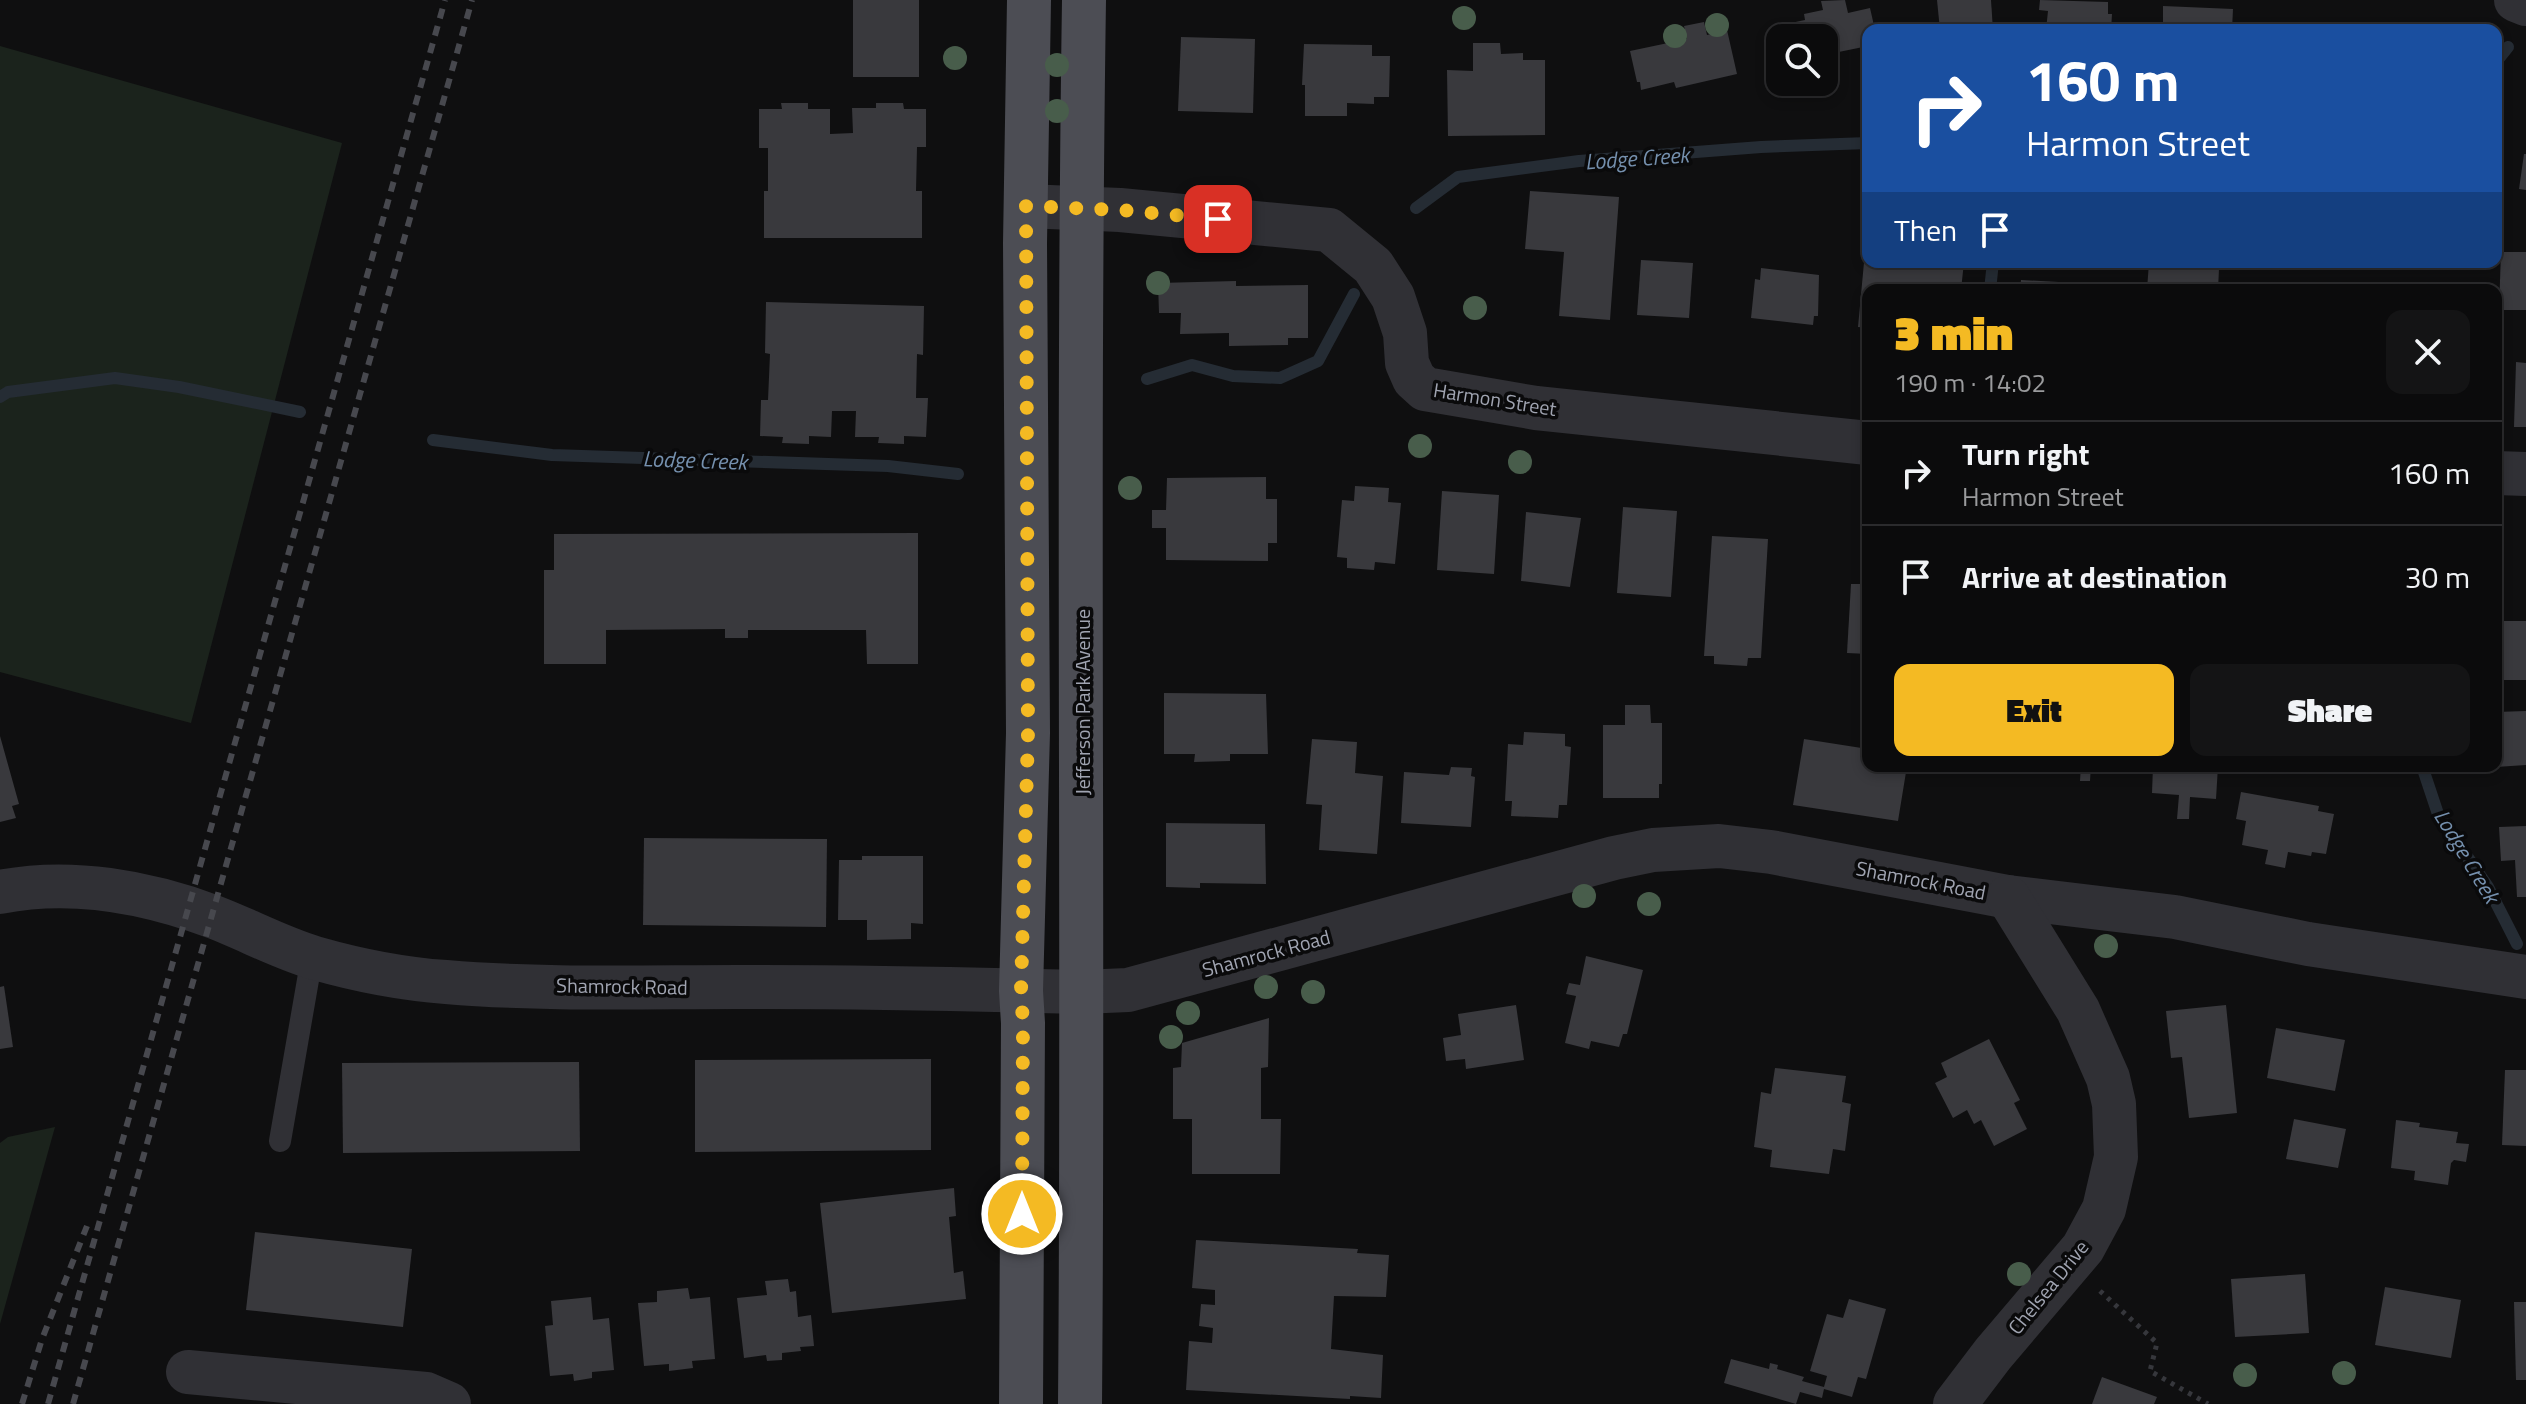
<!DOCTYPE html>
<meta charset="utf-8">
<style>
:root{--surface:#0b0b0c;--page:#141415;--text:#f1f3f6;--muted:#9a9b9d;--line:#2b2b2d;--accent:#f4ba23}
body{margin:0;font-family:"Titillium Web",sans-serif;background:var(--page);color:var(--text);height:100vh;display:flex;flex-direction:column;font-size:30px;white-space:nowrap}
*{box-sizing:border-box;margin:0}
p{font-size:26px;color:var(--muted)}
.icon{flex:none;width:44px;height:44px;fill:none;stroke:currentColor;stroke-width:2;stroke-linecap:round;stroke-linejoin:round}
.map{position:relative;flex:1;overflow:hidden}
.details{position:absolute;left:1862px;top:284px;width:640px;height:488px;display:flex;flex-direction:column;background:var(--surface);border-radius:16px;box-shadow:0 4px 12px #0003,0 0 0 2px var(--line)}
.details>*{flex:none}
.guide{position:absolute;left:1862px;top:24px;width:640px;height:244px;border-radius:16px;box-shadow:0 4px 12px #0003,0 0 0 2px var(--line);background:#1a4fa0;color:#fff;overflow:hidden}
.buttons{position:absolute;left:1766px;top:24px;display:grid;gap:16px}
.buttons a{display:grid;place-items:center;width:72px;height:72px;border-radius:16px;background:var(--surface);box-shadow:0 4px 12px #0003,0 0 0 2px var(--line);font-size:40px}
.pin{position:absolute;display:grid;place-items:center;width:68px;height:68px;color:#fff;margin:-34px;border-radius:16px;box-shadow:0 4px 12px #0006}
.me{position:absolute;width:88px;margin:-44px;rotate:0deg;stroke-linejoin:round;filter:drop-shadow(0 0 6px #0008)}
.turn{display:flex;align-items:center;gap:28px;height:168px;padding:0 32px;font-size:36px}
.turn .icon{width:104px;height:104px;stroke-width:2.5}
.turn b{display:block;font-size:56px;line-height:68px}
.then{display:flex;align-items:center;height:76px;padding:0 32px;background:#0003;gap:16px;font-size:30px}
.round{display:grid;place-items:center;flex:none;width:84px;height:84px;border-radius:16px;background:var(--page)}
.head{display:flex;align-items:center;justify-content:space-between;height:136px;padding:0 32px}
h1{font-size:48px;font-weight:800;line-height:60px;color:var(--accent)}
.button{display:flex;gap:16px;margin-top:auto;padding:16px 32px}
.button a{flex:1;height:92px;border-radius:16px;background:var(--accent);color:#111;font-size:32px;font-weight:800;line-height:92px;text-align:center}
.button a+a{background:var(--page);color:var(--text)}
ul{padding:0;list-style:none}
li{display:flex;align-items:center;gap:24px;height:104px;padding:0 32px;border-top:2px solid var(--line)}
li div{flex:1}
li b{display:block;font-size:30px}
li em{font-style:normal}
.map>svg:first-child{display:block}
.green{fill:#1b231c}
.lines{fill:none;stroke-linecap:round;stroke-linejoin:round}
.stream{stroke:#252c34;stroke-width:12}
.building{fill:#39393d}
.path{stroke:#36373c;stroke-width:5;stroke-dasharray:4 6;stroke-linecap:butt}
.service{stroke:#303035;stroke-width:22}
.minor{stroke:#303035;stroke-width:44}
.tertiary{stroke:#303035;stroke-width:44}
.primary{stroke:#4c4d54;stroke-width:44}
.rail{stroke:#47484e;stroke-width:6;stroke-dasharray:10 8;stroke-linecap:butt}
.tree{fill:#485d4b}
.route{stroke:#f4ba23;stroke-width:14;stroke-dasharray:0 25.2}
.labels{text-anchor:middle;dominant-baseline:central;stroke-width:7;stroke-linejoin:round;paint-order:stroke}
.street-label{font-size:20px;fill:#a0a4b1;stroke:#0a0a0b}
.water-label{font-size:22px;font-style:italic;fill:#7590ae;stroke:#0a0a0b}
</style>
<div class="map">
<svg width="2526" height="1404" viewBox="0 0 2526 1404">
<rect width="100%" height="100%" fill="#0f0f10"/>
<!-- green -->
<g class="green">
<polygon points="0,46 342,143 191,723 0,672"/>
<polygon points="55,1127 0,1324 0,1143 8,1137"/>
</g>
<g class="lines">
<!-- stream -->
<g class="stream">
<polyline points="2496,62 2508,47"/>
<polyline points="1416,208 1458,177 1579,161 1761,147 1868,143"/>
<polyline points="1990,290 1993,262"/>
<polyline points="1147,379 1192,365 1233,376 1280,378 1318,361 1354,294"/>
<polyline points="0,397 8,392 115,378 179,387 300,412"/>
<polyline points="433,440 552,455 888,466 958,474"/>
<polyline points="2422,766 2438,814 2488,887 2517,944"/>
</g>
</g>
<!-- building -->
<g class="building">
<rect x="853" y="0" width="66" height="77"/>
<polygon points="1845,0 1848,13 1870,8 1875,30 1868,30 1868,46 1824,55 1824,38 1789,38 1786,24 1805,20 1804,14 1823,10 1821,1"/>
<polygon points="1937,0 1991,0 1993,30 1940,30"/>
<polygon points="2040,0 2108,2 2108,14 2112,14 2111,30 2046,30 2048,11 2039,10"/>
<polygon points="2163,6 2233,9 2232,30 2163,30"/>
<polygon points="1704,22 1707,35 1727,30 1737,74 1676,88 1674,82 1641,90 1640,82 1637,82 1630,51 1687,39 1684,26"/>
<polygon points="2280,25 2318,28 2317,30 2280,30"/>
<polygon points="1181,37 1255,39 1253,113 1178,111"/>
<polygon points="1473,43 1500,43 1501,54 1523,53 1523,60 1545,60 1545,135 1448,136 1447,70 1473,71"/>
<polygon points="1304,44 1372,45 1372,56 1390,56 1389,97 1374,97 1374,104 1347,103 1347,116 1305,116 1305,85 1302,85"/>
<polygon points="781,103 808,103 808,109 830,109 830,134 853,133 852,108 876,108 876,103 903,103 904,109 926,109 926,147 917,147 916,191 922,191 922,238 764,238 764,191 768,191 768,148 759,148 759,109 782,109"/>
<polygon points="2524,154 2526,154 2526,190 2519,189"/>
<polygon points="1530,191 1619,197 1610,320 1559,316 1564,252 1525,249"/>
<polygon points="1866,241 1868,242 1868,262 1964,262 1961,290 1868,290 1868,328 1858,327"/>
<polygon points="2501,252 2526,252 2526,310 2499,310"/>
<polygon points="1641,260 1693,263 1689,318 1637,315"/>
<polygon points="2149,262 2191,262 2191,268 2219,269 2218,290 2147,290"/>
<polygon points="1761,268 1819,275 1818,316 1814,316 1813,325 1751,318 1755,279 1760,280"/>
<polygon points="2021,280 2077,283 2076,290 2020,290"/>
<polygon points="1236,281 1236,286 1308,285 1308,338 1288,338 1288,345 1229,346 1229,333 1180,334 1181,313 1159,313 1158,283"/>
<polygon points="766,302 924,306 923,355 917,354 916,398 928,398 926,437 904,436 904,444 878,443 879,437 855,437 856,411 832,411 831,437 809,436 809,444 782,443 783,437 760,436 761,400 768,400 770,354 765,353"/>
<polygon points="2516,362 2526,363 2526,427 2514,427"/>
<polygon points="1266,477 1266,499 1277,499 1277,543 1268,543 1268,561 1166,560 1166,528 1152,528 1152,510 1166,510 1167,478"/>
<polygon points="1355,486 1389,488 1388,502 1401,503 1395,564 1375,562 1374,570 1347,568 1347,558 1337,557 1342,500 1354,501"/>
<polygon points="1442,491 1499,495 1494,574 1437,570"/>
<polygon points="1623,507 1677,511 1671,597 1617,593"/>
<polygon points="1526,512 1581,518 1570,587 1521,581"/>
<polygon points="918,533 918,664 867,664 866,630 748,630 748,638 725,638 725,629 606,630 606,664 544,664 544,570 554,570 554,534"/>
<polygon points="1712,536 1768,539 1761,658 1748,658 1747,666 1714,664 1714,656 1704,656"/>
<polygon points="1851,584 1868,584 1868,654 1847,653"/>
<polygon points="2498,621 2526,621 2526,680 2499,680 2499,671 2496,671"/>
<polygon points="1164,693 1266,694 1268,754 1230,754 1230,761 1194,762 1195,754 1164,754"/>
<polygon points="1625,705 1650,705 1651,723 1662,723 1662,784 1659,784 1659,798 1603,798 1603,725 1625,725"/>
<polygon points="2526,711 2526,765 2496,767 2496,712"/>
<polygon points="1524,732 1565,734 1565,746 1571,747 1567,805 1559,805 1558,818 1511,816 1512,801 1505,801 1508,744 1523,745"/>
<polygon points="0,736 19,804 12,806 16,818 0,822"/>
<polygon points="1312,739 1357,742 1355,773 1383,776 1377,854 1319,850 1322,805 1306,804"/>
<polygon points="1804,739 1868,749 1868,766 1907,766 1898,821 1793,805"/>
<polygon points="2081,766 2091,766 2090,781 2080,781"/>
<polygon points="2153,766 2218,766 2216,799 2190,797 2189,819 2177,819 2179,795 2152,793"/>
<polygon points="1451,767 1472,768 1471,776 1475,777 1471,827 1401,823 1404,772 1449,775"/>
<polygon points="2241,792 2319,806 2318,811 2334,814 2326,854 2312,852 2311,856 2288,852 2285,868 2265,864 2268,850 2242,845 2246,821 2236,819"/>
<polygon points="1166,823 1265,824 1266,884 1200,883 1200,888 1166,887"/>
<polygon points="2526,826 2526,897 2517,897 2515,860 2501,861 2499,827"/>
<polygon points="644,838 827,839 826,927 643,925"/>
<polygon points="862,856 923,856 923,924 911,923 911,939 867,940 867,920 838,920 839,860 862,860"/>
<polygon points="1586,956 1643,970 1627,1034 1623,1034 1619,1047 1591,1041 1589,1049 1565,1043 1576,996 1566,994 1569,983 1580,985"/>
<polygon points="4,986 13,1047 0,1049 0,987"/>
<polygon points="1516,1005 1524,1060 1466,1069 1465,1059 1446,1061 1443,1038 1461,1035 1458,1014"/>
<polygon points="2226,1005 2237,1113 2189,1118 2182,1057 2171,1058 2166,1011"/>
<polygon points="1269,1018 1268,1067 1261,1068 1261,1119 1281,1119 1280,1174 1192,1174 1192,1119 1173,1119 1173,1068 1181,1067 1182,1043"/>
<polygon points="2276,1028 2345,1040 2335,1091 2267,1078"/>
<polygon points="1989,1039 2020,1100 2014,1103 2027,1129 1994,1146 1981,1120 1974,1124 1967,1110 1953,1118 1935,1083 1947,1077 1941,1063"/>
<polygon points="931,1059 931,1150 695,1152 695,1060"/>
<polygon points="579,1062 580,1151 343,1153 342,1063"/>
<polygon points="1775,1068 1846,1076 1842,1102 1851,1104 1845,1151 1833,1149 1829,1174 1770,1167 1772,1150 1754,1147 1761,1092 1771,1094"/>
<polygon points="2505,1070 2526,1070 2526,1146 2502,1145"/>
<polygon points="2294,1119 2346,1129 2338,1168 2286,1159"/>
<polygon points="2396,1120 2420,1123 2419,1127 2458,1132 2456,1143 2469,1144 2466,1162 2454,1160 2451,1163 2448,1185 2414,1180 2415,1171 2391,1168"/>
<polygon points="954,1188 956,1216 949,1217 954,1273 963,1271 966,1299 832,1313 820,1203"/>
<polygon points="255,1232 412,1249 403,1327 246,1310"/>
<polygon points="1196,1240 1358,1249 1357,1253 1389,1255 1386,1297 1334,1296 1331,1349 1383,1355 1381,1398 1350,1396 1350,1399 1186,1390 1189,1341 1212,1343 1213,1328 1199,1326 1201,1304 1215,1305 1215,1290 1192,1288"/>
<polygon points="2305,1274 2309,1333 2235,1337 2231,1279"/>
<polygon points="788,1279 790,1292 796,1291 798,1317 811,1315 814,1346 800,1347 801,1351 782,1353 782,1360 767,1361 766,1355 744,1358 737,1298 767,1295 765,1281"/>
<polygon points="2385,1287 2461,1300 2451,1358 2375,1345"/>
<polygon points="688,1288 690,1299 710,1297 715,1359 692,1361 693,1368 669,1371 669,1364 644,1366 638,1303 657,1302 657,1291"/>
<polygon points="591,1297 593,1320 609,1318 614,1370 592,1372 592,1378 574,1381 573,1374 550,1376 545,1326 553,1325 551,1301"/>
<polygon points="1849,1299 1886,1309 1866,1379 1858,1377 1852,1397 1824,1389 1822,1398 1800,1392 1796,1404 1724,1383 1731,1359 1769,1369 1770,1363 1778,1365 1777,1369 1804,1377 1802,1381 1824,1387 1827,1376 1810,1371 1827,1314 1843,1318"/>
<polygon points="2514,1302 2526,1302 2526,1380 2516,1380"/>
<polygon points="2102,1377 2157,1397 2154,1404 2092,1404"/>
</g>
<g class="lines">
<!-- path -->
<polyline class="path" points="2100,1291 2157,1343 2150,1371 2208,1404"/>
<!-- service -->
<polyline class="service" points="280,1141 312,957"/>
<!-- minor -->
<g class="minor">
<polyline points="2516,0 2526,4"/>
<polyline points="1026,206 1120,210 1329,230 1373,266 1393,297 1405,333 1407,363 1414,379 1425,389 1536,408 1868,443"/>
<polyline points="2496,473 2526,474"/>
<polyline points="1082,992 1128,990 1614,858 1653,850 1719,846 1771,852 2008,897 2175,917 2308,944 2526,977"/>
<polyline points="188,1372 426,1394 449,1404"/>
<polyline points="1955,1404 1993,1354 2083,1248 2104,1209 2116,1157 2114,1104 2108,1078 2078,1010 2008,897"/>
</g>
<!-- tertiary -->
<path class="tertiary" d="M0,892C71,878 147,892 214,917C248,930 281,948 315,958C357,970 403,979 446,982C541,990 641,987 737,987C852,987 967,989 1082,992"/>
<!-- primary -->
<g class="primary">
<polyline points="1021,1404 1023,1023 1021,991 1028,733 1025,243 1029,0"/>
<path d="M1080,1404C1084,936 1077,468 1084,0"/>
</g>
<!-- rail -->
<g class="rail">
<polyline points="22,1404 42,1339 87,1226"/>
<polyline points="48,1404 445,0"/>
<polyline points="73,1404 472,0"/>
</g>
</g>
<!-- trees -->
<g class="tree">
<circle cx="1464" cy="18" r="12"/>
<circle cx="1717" cy="25" r="12"/>
<circle cx="1675" cy="36" r="12"/>
<circle cx="955" cy="58" r="12"/>
<circle cx="1057" cy="65" r="12"/>
<circle cx="1057" cy="111" r="12"/>
<circle cx="1158" cy="283" r="12"/>
<circle cx="1475" cy="308" r="12"/>
<circle cx="1420" cy="446" r="12"/>
<circle cx="1520" cy="462" r="12"/>
<circle cx="1130" cy="488" r="12"/>
<circle cx="1584" cy="896" r="12"/>
<circle cx="1649" cy="904" r="12"/>
<circle cx="2106" cy="946" r="12"/>
<circle cx="1266" cy="987" r="12"/>
<circle cx="1313" cy="992" r="12"/>
<circle cx="1188" cy="1013" r="12"/>
<circle cx="1171" cy="1037" r="12"/>
<circle cx="2019" cy="1274" r="12"/>
<circle cx="2344" cy="1373" r="12"/>
<circle cx="2245" cy="1375" r="12"/>
</g>
<g class="lines">
<!-- route -->
<polyline class="route" points="1022,1214 1023,1023 1021,991 1028,733 1026,206 1120,210 1218,219"/>
</g>
<g class="labels">
<!-- street labels -->
<g class="street-label">
<text transform="translate(1495 399) rotate(9)">Harmon Street</text>
<text transform="translate(1082 702) rotate(-90)">Jefferson Park Avenue</text>
<text transform="translate(1921 880) rotate(11)">Shamrock Road</text>
<text transform="translate(1266 953) rotate(-15)">Shamrock Road</text>
<text transform="translate(622 986) rotate(1)">Shamrock Road</text>
<text transform="translate(2048 1287) rotate(-51)">Chelsea Drive</text>
</g>
<!-- water labels -->
<g class="water-label">
<text transform="translate(1637 158) rotate(-4)">Lodge Creek</text>
<text transform="translate(695 460) rotate(2)">Lodge Creek</text>
<text transform="translate(2467 856) rotate(59)">Lodge Creek</text>
</g>
</g>
</svg>
<div class="buttons">
<a><svg class="icon" aria-label="search" viewBox="0 0 24 24"><circle cx="10" cy="10" r="6"/><path d="M15 15l6 6"/></svg></a>
</div>
<div class="pin" style="left:1218px;top:219px;background:#d93025"><svg class="icon" aria-label="arrive" viewBox="0 0 24 24"><path d="M6 21V4h12l-3 4 3 4H6"/></svg></div>
<svg class="me" style="left:1022px;top:1214px" viewBox="-20 -20 40 40"><circle r="17" fill="#f4ba23" stroke="#fff" stroke-width="3"/><path d="M0-11L8 9 0 5-8 9z" fill="#fff"/></svg>
<div class="guide">
<div class="turn"><svg class="icon" aria-label="right" viewBox="0 0 24 24"><path d="M7 20v-9h11M14 6l5 5-5 5"/></svg><div><b>160 m</b>Harmon Street</div></div>
<div class="then">Then<svg class="icon" aria-label="arrive" viewBox="0 0 24 24"><path d="M6 21V4h12l-3 4 3 4H6"/></svg></div>
</div>
<section class="details">
<div class="head"><div><h1>3 min</h1><p>190 m · 14:02</p></div><a class="round"><svg class="icon" aria-label="close" viewBox="0 0 24 24"><path d="M6 6l12 12M18 6L6 18"/></svg></a></div>
<ul>
<li><svg class="icon" aria-label="right" viewBox="0 0 24 24"><path d="M7 20v-9h11M14 6l5 5-5 5"/></svg><div><b>Turn right</b><p>Harmon Street</p></div><em>160 m</em></li>
<li><svg class="icon" aria-label="arrive" viewBox="0 0 24 24"><path d="M6 21V4h12l-3 4 3 4H6"/></svg><div><b>Arrive at destination</b></div><em>30 m</em></li>
</ul>
<div class="button"><a>Exit</a><a>Share</a></div>
</section>
</div>
